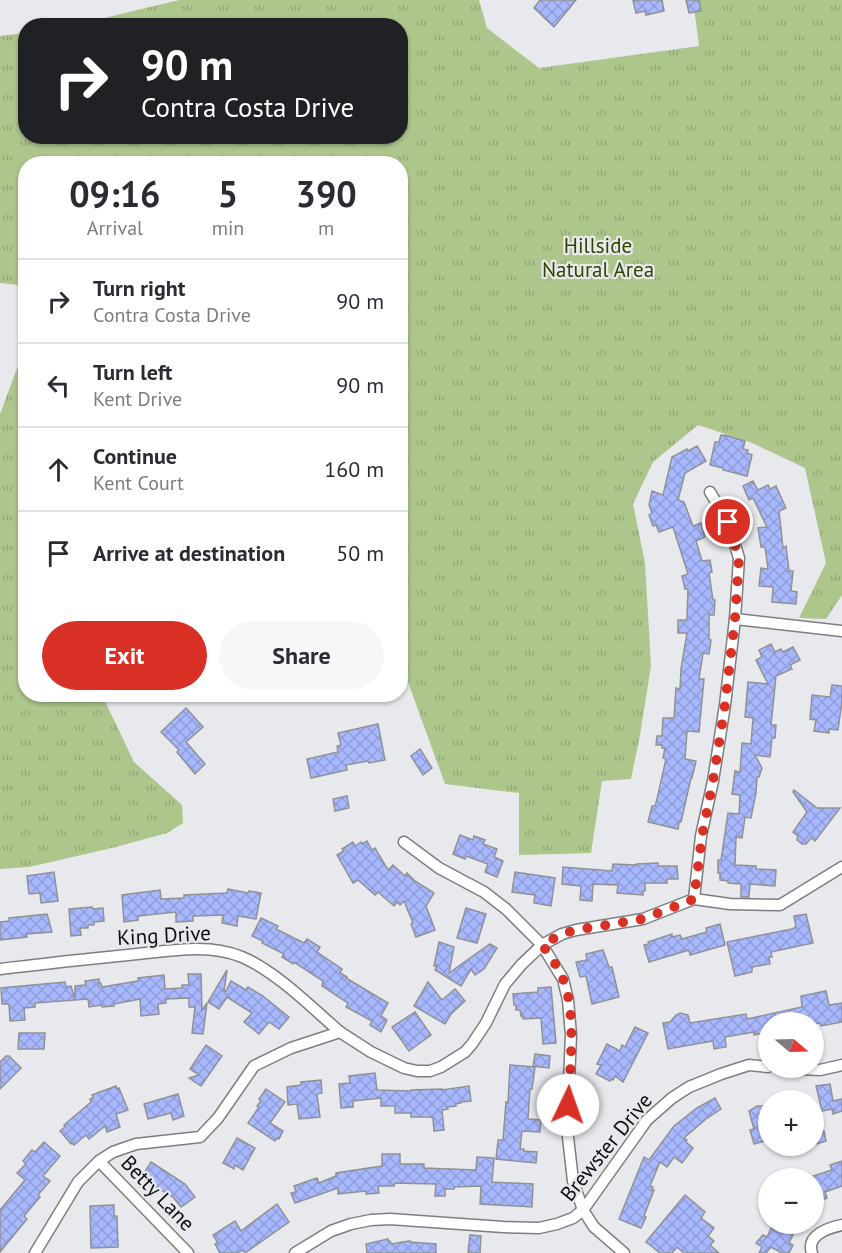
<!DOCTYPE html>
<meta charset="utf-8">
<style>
:root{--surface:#fff;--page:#f7f7f7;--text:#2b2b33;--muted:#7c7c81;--line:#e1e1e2;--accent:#d93025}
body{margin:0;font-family:"PT Sans",sans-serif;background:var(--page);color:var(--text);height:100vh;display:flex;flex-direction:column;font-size:22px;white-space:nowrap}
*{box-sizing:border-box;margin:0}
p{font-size:20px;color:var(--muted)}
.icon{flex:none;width:33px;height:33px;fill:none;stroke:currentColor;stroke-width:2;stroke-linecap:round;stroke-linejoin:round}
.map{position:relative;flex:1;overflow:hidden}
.details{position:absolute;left:18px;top:156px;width:390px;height:546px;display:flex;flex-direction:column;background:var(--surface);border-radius:24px;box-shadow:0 2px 4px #0004}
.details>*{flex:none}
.hud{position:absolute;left:18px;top:18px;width:390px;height:126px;border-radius:24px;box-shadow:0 2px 4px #0004;background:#202124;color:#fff;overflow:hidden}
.needle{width:39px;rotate:109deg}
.tools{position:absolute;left:758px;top:1012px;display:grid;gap:12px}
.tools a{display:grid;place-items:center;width:66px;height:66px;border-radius:50%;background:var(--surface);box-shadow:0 2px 4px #0004;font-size:30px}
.pin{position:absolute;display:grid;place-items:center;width:51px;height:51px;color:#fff;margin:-26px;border:3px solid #fff;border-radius:50%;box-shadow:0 2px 6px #0007}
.me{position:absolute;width:66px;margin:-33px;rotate:3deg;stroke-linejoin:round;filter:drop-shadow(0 0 4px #0008)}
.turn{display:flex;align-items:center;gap:21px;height:126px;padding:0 24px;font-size:27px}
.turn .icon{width:78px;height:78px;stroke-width:2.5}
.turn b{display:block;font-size:42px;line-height:51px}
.eta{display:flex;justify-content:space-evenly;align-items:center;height:102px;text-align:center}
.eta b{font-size:36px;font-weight:600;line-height:42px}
.cta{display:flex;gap:12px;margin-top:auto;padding:12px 24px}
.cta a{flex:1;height:69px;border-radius:36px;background:var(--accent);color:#fff;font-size:24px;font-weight:600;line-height:69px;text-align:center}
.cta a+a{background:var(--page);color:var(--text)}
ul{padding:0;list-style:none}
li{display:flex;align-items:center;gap:18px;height:84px;padding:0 24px;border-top:2px solid var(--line)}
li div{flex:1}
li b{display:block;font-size:22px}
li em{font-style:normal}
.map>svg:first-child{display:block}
.park{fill:url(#park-tufts)}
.building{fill:url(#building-cross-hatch);stroke:#909195;stroke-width:1.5}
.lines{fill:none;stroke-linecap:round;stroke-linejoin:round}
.street-casing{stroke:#7d7e81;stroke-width:13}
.street{stroke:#fff;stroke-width:10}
.route{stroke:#d93025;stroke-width:10;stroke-dasharray:0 18}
.labels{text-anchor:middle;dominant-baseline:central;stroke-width:4.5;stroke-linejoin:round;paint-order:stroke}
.park-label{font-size:21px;fill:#2f4500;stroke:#e8e9ed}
.street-label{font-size:21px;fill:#101012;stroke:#e8e9ed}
</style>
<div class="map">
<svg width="842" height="1253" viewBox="0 0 842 1253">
<defs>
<pattern id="park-tufts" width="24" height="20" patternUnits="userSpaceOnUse" patternTransform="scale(1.5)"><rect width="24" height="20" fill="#acc68c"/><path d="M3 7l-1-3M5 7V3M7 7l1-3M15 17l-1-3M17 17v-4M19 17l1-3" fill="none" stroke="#93a978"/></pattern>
<pattern id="building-cross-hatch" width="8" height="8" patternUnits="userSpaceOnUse" patternTransform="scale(1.5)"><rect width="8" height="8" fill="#a8b8fe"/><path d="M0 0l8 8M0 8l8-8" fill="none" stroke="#909dd9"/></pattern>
</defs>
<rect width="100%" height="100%" fill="#e8e9ed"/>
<!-- park -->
<g class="park">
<polygon points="179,0 479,0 487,28 539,68 699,46 693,0 842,0 842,595 826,619 799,618 826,563 805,468 750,442 698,425 653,462 633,504 645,563 651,666 640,735 631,779 602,781 591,853 519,855 519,793 445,784 401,663 400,164 26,164 25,286 0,283 0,36 25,33 26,136 400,136 400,26 75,25"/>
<polygon points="19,363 26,365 26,694 102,695 134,762 182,805 183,823 167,833 116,847 29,867 0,869 0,414"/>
</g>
<!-- building -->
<g class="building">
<polygon points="540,0 576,0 554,27 534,8"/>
<polygon points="633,0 662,0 664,11 646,15 645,11 636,13"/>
<polygon points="686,0 699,0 701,11 689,13"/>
<polygon points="721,435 725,436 725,435 745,441 743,449 748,450 747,453 752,455 747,476 723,470 723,468 710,465 715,442 719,442"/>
<polygon points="697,446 706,461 685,473 678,500 684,502 693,526 701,523 705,537 696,541 702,561 710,560 712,572 709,573 713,600 715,600 714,615 709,615 709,639 711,640 709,654 703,653 699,679 704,679 699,732 687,731 685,759 696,761 692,778 691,778 681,822 679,822 678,829 648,822 652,806 655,806 657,799 666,759 663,758 665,748 662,748 662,745 656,745 657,736 662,736 663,718 674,718 676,688 680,689 681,669 687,633 678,633 678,620 686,620 687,618 688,589 685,589 682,576 688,574 673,527 659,532 656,525 653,526 649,515 652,513 649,505 652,491 663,495 672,457 687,449 688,451"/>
<polygon points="753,481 758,490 768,485 770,489 776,486 786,508 779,511 783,548 786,546 789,571 793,571 791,591 797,592 796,604 772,602 773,587 759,586 761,568 768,569 765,547 761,547 758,528 767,527 753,498 749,500 743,486"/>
<polygon points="771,644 775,652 781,649 783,652 793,647 800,660 790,665 792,669 776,676 771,725 776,725 775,738 772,738 770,757 755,755 762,768 759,777 757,777 756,793 751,818 745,817 742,838 736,837 735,865 756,866 756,869 776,870 775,886 750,884 749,897 741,897 741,884 728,883 728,881 720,880 720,873 718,873 718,860 721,860 728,813 739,814 740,795 732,794 735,771 740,772 742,743 751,744 753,718 745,717 748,682 768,684 756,660 762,657 759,650"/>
<polygon points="832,685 842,686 842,701 838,730 829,729 829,733 814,731 816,720 810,719 812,695 830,697"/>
<polygon points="186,708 203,727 186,742 205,764 195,774 177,752 179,750 161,732"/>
<polygon points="378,724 385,760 369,763 368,761 346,765 347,770 311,778 307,759 338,752 337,746 341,745 338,733"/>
<polygon points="420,749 432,768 423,775 411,756"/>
<polygon points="794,790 817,808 840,808 815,841 811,838 806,844 802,844 797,840 798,836 793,832 807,812 793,792"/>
<polygon points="347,796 349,808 335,811 333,799"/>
<polygon points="460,835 473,840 474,836 485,840 483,844 497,849 494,857 503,861 497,877 485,872 488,864 466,856 465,859 453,854"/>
<polygon points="367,841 372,850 375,848 388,870 393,865 405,876 407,873 415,881 434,893 426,906 435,930 416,937 411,924 413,923 404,901 400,905 397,902 394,906 378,892 375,895 358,880 353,883 337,855 344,851 342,849 353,842 355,846 361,842 362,844"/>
<polygon points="658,863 658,866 677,866 678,879 667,879 667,883 645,883 645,891 643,891 643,895 617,893 618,885 593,884 592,901 580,900 581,886 562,884 563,867 612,871 613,864 637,865 637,864"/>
<polygon points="54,872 58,901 41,903 40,893 29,894 27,876"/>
<polygon points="515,872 555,878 551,906 534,903 535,895 512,892"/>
<polygon points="228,889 248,893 249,891 261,893 256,919 238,916 237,926 222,923 223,915 193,916 193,921 176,922 176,912 138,916 138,920 124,922 122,895 160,890 161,899 184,898 184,895 227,893"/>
<polygon points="92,907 93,909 103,908 104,921 94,922 94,925 88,925 88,928 80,928 81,935 71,936 69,909"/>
<polygon points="466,908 486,914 477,943 457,938"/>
<polygon points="47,914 52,932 26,934 27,937 0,940 0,922 9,921 9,918"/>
<polygon points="806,914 813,943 771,952 772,957 769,957 770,964 752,967 752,972 735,976 727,942 792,929 796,927 794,916"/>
<polygon points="261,918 278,926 276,929 304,943 307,939 320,947 317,952 342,969 340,973 347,977 346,978 388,1003 381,1016 387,1020 381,1032 370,1025 372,1021 346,1007 348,1003 322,986 323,981 294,962 293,964 282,957 284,954 262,943 263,941 252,936"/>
<polygon points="720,924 725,945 690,955 689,950 649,962 644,945 649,944 648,942 672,934 672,937 680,935 682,939 707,932 706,928"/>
<polygon points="439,942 454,947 449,973 490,944 497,948 484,969 475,975 471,969 461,986 435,970 437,966 434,966"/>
<polygon points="603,950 609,967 612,967 619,997 592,1004 586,976 580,977 576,962 587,960 586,954"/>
<polygon points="227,970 224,991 226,991 231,981 246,990 248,987 263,996 289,1017 279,1029 269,1022 259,1034 244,1022 252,1013 227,997 219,1009 208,1002"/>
<polygon points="188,974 201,974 202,1010 207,1003 203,1034 192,1033 195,1007 189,1007 189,998 166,999 166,1003 158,1004 159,1014 141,1016 140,999 114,1004 114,1006 102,1007 102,1005 89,1007 88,999 35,1003 35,1007 24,1008 25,1020 10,1021 9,1004 2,1004 1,988 65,982 66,987 71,986 75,999 75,986 86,985 85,981 99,979 99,984 101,983 102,987 138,981 138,978 164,975 165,989 182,988 182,985 189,985"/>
<polygon points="428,982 442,1000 455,989 465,1001 451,1014 445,1024 414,1006"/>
<polygon points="551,987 556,1043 543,1044 541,1018 523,1019 522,1015 521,1016 520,1010 516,1010 516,1005 514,1005 513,994 538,992 538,988"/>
<polygon points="826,991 829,1005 842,1003 842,1022 821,1026 820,1023 813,1024 813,1023 768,1023 768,1032 754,1035 754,1032 725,1037 726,1047 714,1049 713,1041 668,1049 663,1023 670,1022 676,1015 680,1013 688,1015 690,1023 746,1014 747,1019 802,1007 801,996"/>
<polygon points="415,1012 431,1035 409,1051 392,1027"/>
<polygon points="635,1027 648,1033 623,1082 615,1076 613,1080 612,1079 610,1081 596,1074 601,1065 597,1064 607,1044 620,1051 622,1045 625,1047"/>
<polygon points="19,1033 45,1033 44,1049 18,1049"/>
<polygon points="206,1045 222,1056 201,1086 189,1078 199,1075 190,1069"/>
<polygon points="535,1054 550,1056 549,1068 533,1066"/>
<polygon points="6,1056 9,1056 21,1068 0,1089 0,1062"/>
<polygon points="510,1065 535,1067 532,1089 530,1089 528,1119 541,1120 540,1132 522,1131 520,1149 524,1149 524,1151 537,1152 536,1163 496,1159 498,1140 503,1140 506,1102 508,1103"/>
<polygon points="375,1073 377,1090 411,1091 411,1090 442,1089 442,1090 469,1086 471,1101 461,1102 461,1103 456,1104 456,1106 447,1107 448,1109 442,1110 444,1130 434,1131 433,1118 431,1117 411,1117 411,1113 395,1113 395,1106 381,1106 381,1098 353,1101 353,1107 341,1108 339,1084 350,1083 349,1076"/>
<polygon points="321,1080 322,1093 317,1094 320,1117 299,1119 297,1104 288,1105 287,1087 301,1085 301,1082"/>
<polygon points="830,1084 833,1101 842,1099 842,1111 833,1114 832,1109 822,1111 816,1086"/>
<polygon points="116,1086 117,1089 119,1088 128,1110 116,1114 120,1127 107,1132 105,1126 89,1139 86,1135 74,1145 72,1143 71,1144 60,1131 66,1126 64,1125 91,1102 90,1099 93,1098 92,1095"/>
<polygon points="266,1089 285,1102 270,1123 283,1131 279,1139 277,1138 275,1141 248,1123 259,1107 257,1106 261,1101 259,1099"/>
<polygon points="178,1094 184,1116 173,1120 171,1113 148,1119 144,1104"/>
<polygon points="715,1098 721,1109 706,1119 684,1138 687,1140 686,1142 693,1148 682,1163 674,1157 667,1167 660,1162 650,1186 653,1187 652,1190 654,1190 644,1216 646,1217 641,1228 619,1219 644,1157 649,1160 674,1126 697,1108"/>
<polygon points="757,1106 765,1106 768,1117 768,1140 754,1144 750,1130 754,1129 749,1111"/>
<polygon points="824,1131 826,1141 813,1145 813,1134"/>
<polygon points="237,1138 255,1148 243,1170 235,1165 234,1169 223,1163"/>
<polygon points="44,1142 60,1156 43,1176 50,1181 38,1195 40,1197 24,1216 27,1219 0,1252 0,1210 25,1180 17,1173 26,1164 23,1161 32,1150 35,1152"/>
<polygon points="382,1154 400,1154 400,1164 424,1164 424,1168 476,1170 477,1157 494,1158 492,1182 533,1184 532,1207 480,1204 481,1186 454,1187 454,1189 445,1189 445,1196 435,1196 436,1184 395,1183 394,1186 378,1186 379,1193 366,1194 366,1191 338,1194 338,1188 295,1203 291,1193 296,1192 294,1186 317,1178 319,1183 336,1176 336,1173 382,1166"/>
<polygon points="842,1161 842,1186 825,1192 827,1198 817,1202 813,1189 813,1176 832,1170 830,1165"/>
<polygon points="151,1162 185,1184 195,1197 181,1207 173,1197 141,1178"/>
<polygon points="685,1195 705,1212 701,1218 714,1228 708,1236 714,1241 710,1245 719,1253 684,1253 677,1247 672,1253 660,1253 646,1242"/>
<polygon points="277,1204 289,1222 245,1253 243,1250 237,1253 220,1253 215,1244 218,1243 213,1235 235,1221 241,1231"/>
<polygon points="114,1205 114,1216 117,1216 118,1247 91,1248 90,1206"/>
<polygon points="773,1224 798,1224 789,1243 793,1245 789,1253 782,1253 771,1247 766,1253 759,1253 762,1247 756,1243 763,1235 767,1237"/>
<polygon points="470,1235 481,1236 480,1253 468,1253"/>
<polygon points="388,1239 388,1241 390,1241 391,1244 410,1241 410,1242 436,1244 436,1253 367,1253 366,1244"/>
</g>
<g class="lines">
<!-- street casing -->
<g class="street-casing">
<g id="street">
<polyline points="735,619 842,631"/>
<polyline points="404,842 439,868 484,892 506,909 542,945 563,979 568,1000 571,1035 567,1128 573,1181 583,1210 594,1227 624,1253"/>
<polyline points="694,899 701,836 713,781 725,705 735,619 739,558 728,522 710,492"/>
<path d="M0,969C43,964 85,959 128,955C164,952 207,942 242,957C277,972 311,1007 340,1032"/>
<polyline points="780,1068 820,1070 842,1065"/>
<polyline points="99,1161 188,1253"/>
<polyline points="35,1253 78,1182 99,1161 113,1152 136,1144 200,1137 218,1118 254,1066 291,1048 340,1032 371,1052 404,1068 417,1071 430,1071 441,1067 465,1052 472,1044 486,1023 505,984 522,964 542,945 562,934 576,930 643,919 694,899 730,904 780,905 842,867"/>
<polyline points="295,1253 331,1231 351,1224 371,1220 390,1219 503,1227 539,1228 557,1224 573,1218 583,1210 647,1120 672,1098 689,1087 721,1074 749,1065 768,1067"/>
<path d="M812,1253C806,1235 828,1228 842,1225"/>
</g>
</g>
<!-- street -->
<use href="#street" class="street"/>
</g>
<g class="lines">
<!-- route -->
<path class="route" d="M568,1105C570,1070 577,1009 562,977C557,966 550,955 542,945L562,934L576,930L643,919L694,899L702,836L713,781L725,705L735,619L739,558L728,522"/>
</g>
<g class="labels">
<!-- park labels -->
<g class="park-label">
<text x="598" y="245">Hillside<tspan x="598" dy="24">Natural Area</tspan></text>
</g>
<!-- street labels -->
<g class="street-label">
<text transform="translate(164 935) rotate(-3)">King Drive</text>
<text transform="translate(606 1147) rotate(-51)">Brewster Drive</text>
<text transform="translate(158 1193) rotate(46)">Betty Lane</text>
</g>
</g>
</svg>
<div class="tools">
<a><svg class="needle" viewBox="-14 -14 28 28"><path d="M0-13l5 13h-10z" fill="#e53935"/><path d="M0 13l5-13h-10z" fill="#7c7c81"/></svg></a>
<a>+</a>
<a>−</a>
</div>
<div class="pin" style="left:728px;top:522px;background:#d93025"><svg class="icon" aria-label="arrive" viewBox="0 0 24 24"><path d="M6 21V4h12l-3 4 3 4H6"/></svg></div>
<svg class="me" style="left:568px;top:1105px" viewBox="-20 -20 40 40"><circle r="19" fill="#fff"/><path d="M0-13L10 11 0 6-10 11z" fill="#d93025"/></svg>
<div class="hud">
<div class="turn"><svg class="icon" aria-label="right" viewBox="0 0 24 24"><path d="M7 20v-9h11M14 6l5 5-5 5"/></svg><div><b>90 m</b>Contra Costa Drive</div></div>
</div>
<section class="details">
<div class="eta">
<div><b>09:16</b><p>Arrival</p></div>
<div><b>5</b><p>min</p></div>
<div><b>390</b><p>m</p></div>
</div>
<ul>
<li><svg class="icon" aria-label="right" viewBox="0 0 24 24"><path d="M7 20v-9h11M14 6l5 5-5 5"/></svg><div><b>Turn right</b><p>Contra Costa Drive</p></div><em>90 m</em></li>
<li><svg class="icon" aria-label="left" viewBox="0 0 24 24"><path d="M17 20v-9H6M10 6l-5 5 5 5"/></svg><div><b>Turn left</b><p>Kent Drive</p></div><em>90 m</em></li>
<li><svg class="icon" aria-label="ahead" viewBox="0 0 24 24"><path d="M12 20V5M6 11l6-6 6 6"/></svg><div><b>Continue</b><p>Kent Court</p></div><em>160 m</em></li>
<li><svg class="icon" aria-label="arrive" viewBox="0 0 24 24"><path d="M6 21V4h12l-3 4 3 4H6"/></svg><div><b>Arrive at destination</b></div><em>50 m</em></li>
</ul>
<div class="cta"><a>Exit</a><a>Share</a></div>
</section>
</div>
